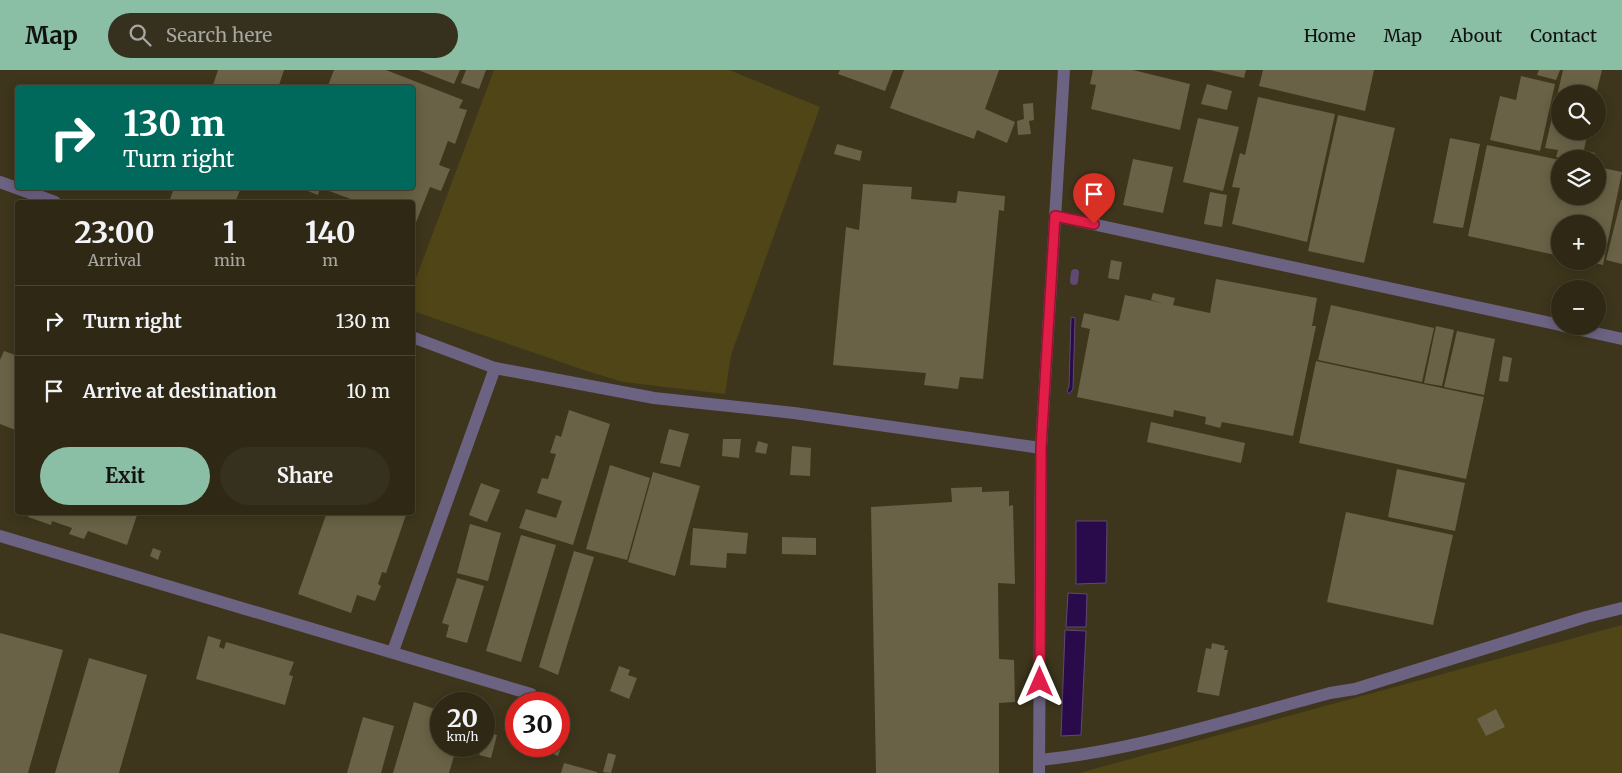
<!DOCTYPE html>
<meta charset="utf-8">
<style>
:root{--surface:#2e2815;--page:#36301e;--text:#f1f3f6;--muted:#a7a6a0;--line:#494434;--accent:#8abfa5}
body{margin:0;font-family:Merriweather,serif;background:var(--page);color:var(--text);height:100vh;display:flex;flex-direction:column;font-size:19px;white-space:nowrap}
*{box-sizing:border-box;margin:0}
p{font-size:16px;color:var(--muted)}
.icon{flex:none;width:28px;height:28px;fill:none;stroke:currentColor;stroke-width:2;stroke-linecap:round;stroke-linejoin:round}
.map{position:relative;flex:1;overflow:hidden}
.side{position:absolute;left:15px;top:130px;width:400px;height:315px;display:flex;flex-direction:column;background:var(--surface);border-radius:5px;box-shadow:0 2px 12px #0003,0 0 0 1px var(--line)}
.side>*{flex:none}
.guide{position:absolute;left:15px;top:15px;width:400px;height:105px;border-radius:5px;box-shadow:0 2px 12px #0003,0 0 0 1px var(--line);background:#00695c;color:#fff;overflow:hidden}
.controls{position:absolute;left:1551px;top:15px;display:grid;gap:10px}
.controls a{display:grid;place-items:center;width:55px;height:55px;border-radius:50%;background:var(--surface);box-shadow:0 2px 12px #0003,0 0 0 1px var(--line);font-size:25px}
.speed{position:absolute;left:430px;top:622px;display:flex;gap:10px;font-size:25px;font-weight:700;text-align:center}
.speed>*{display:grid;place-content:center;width:65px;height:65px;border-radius:50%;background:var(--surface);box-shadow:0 2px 12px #0003,0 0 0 1px var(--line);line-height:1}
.speed small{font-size:12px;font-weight:400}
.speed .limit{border:8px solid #d22;background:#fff;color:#111}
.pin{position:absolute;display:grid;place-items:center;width:42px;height:42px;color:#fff;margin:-51px -21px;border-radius:50% 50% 50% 0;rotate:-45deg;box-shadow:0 0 5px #0007}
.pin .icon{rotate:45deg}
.me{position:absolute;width:55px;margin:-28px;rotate:0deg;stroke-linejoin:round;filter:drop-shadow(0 0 4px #0008)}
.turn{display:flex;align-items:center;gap:18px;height:105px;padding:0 25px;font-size:22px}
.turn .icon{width:65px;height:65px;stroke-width:2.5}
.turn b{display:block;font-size:35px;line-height:42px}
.eta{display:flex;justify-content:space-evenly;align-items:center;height:85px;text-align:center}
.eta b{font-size:30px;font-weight:700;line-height:35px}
.button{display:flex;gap:10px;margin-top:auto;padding:10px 25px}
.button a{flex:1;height:58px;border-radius:30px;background:var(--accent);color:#111;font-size:20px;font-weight:700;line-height:58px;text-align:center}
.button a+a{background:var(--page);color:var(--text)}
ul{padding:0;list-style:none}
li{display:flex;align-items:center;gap:15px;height:70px;padding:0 25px;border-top:1px solid var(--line)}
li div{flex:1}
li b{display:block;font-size:19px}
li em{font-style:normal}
header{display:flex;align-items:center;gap:30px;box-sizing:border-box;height:70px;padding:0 25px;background:var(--accent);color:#111}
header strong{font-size:24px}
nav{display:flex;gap:28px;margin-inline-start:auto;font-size:18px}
.search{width:350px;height:45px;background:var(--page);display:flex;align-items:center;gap:12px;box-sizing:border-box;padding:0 18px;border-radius:28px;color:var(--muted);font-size:19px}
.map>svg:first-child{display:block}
.green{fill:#504516}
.water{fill:#290a4b;stroke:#604972}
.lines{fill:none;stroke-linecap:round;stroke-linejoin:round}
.stream{stroke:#604972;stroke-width:8}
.building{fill:#696246}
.minor{stroke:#6c6282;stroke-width:12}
.route-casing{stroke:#92132f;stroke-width:12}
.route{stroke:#e11d48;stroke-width:9}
</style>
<header>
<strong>Map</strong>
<div class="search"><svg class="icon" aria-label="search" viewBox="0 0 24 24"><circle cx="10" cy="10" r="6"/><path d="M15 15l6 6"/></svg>Search here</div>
<nav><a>Home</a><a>Map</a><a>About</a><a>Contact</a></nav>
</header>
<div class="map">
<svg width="1622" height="703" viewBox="0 0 1622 703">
<rect width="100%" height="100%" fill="#3d361c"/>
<!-- green -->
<g class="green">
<polygon points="494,0 729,0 820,37 731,285 725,324 623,312 584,300 413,241 413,216"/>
<polygon points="1622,555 1622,703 1079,703"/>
</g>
<!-- water -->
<g class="water">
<polygon points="1071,247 1075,248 1073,319 1069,324 1067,321 1069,317"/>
<polygon points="1076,451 1107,451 1106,513 1076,514"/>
<polygon points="1068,523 1087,524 1086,557 1066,557"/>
<polygon points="1065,560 1086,561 1081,665 1061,666"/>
</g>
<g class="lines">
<!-- stream -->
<polyline class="stream" points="1074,211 1075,203"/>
</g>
<!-- building -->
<g class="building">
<polygon points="218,0 284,0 278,18 212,18"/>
<polygon points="334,0 386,0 463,30 459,38 467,40 455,74 448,71 439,95 450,99 441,121 430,117 415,155 412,154 412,132 359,132 321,118 412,118 412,18 327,18"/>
<polygon points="418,0 460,0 454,14"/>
<polygon points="466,0 486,0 479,19 461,13"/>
<polygon points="840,0 893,0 885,21 838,4"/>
<polygon points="904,0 999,0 985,39 1015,52 1007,73 977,60 974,69 890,38"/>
<polygon points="1093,0 1133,0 1190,14 1180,60 1091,39 1096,15 1090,14"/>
<polygon points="1210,0 1246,0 1244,8"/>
<polygon points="1263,0 1374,0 1365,41 1259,16"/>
<polygon points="1539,0 1560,0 1556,10 1537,5"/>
<polygon points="1563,0 1602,0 1596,24 1560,24 1560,61 1588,61 1584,80 1595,83 1593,89 1564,89 1556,87 1558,80 1545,78"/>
<polygon points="1521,6 1555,14 1540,81 1490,70 1500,26 1516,30"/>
<polygon points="1207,14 1232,21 1227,40 1201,34"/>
<polygon points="1258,27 1335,44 1307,172 1232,154 1240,118 1232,117 1240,83 1245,85"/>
<polygon points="1033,33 1034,50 1029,51 1031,64 1018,65 1017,51 1024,49 1023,34"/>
<polygon points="1338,45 1395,58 1364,193 1308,181"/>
<polygon points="1198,48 1239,57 1223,121 1183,112"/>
<polygon points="1450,68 1480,74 1463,158 1433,153"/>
<polygon points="837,74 862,81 860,91 834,84"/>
<polygon points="1487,75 1560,90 1560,126 1598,126 1598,97 1622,102 1603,195 1590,192 1598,191 1598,154 1560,154 1560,186 1468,166"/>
<polygon points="1133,89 1173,97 1163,143 1123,135"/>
<polygon points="863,114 912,117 911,129 956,133 958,121 1005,126 1004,141 999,140 983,309 960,307 958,319 924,315 926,303 833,295 846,157 859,160"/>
<polygon points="174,118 241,118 235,132 169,132"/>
<polygon points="300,118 320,118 318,125"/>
<polygon points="1210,122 1227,125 1222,157 1204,154"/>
<polygon points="1621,130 1622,130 1622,194 1606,190"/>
<polygon points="1111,190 1122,192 1119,210 1108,208"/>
<polygon points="1216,209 1317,228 1312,256 1316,256 1293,366 1222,352 1220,358 1205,354 1206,347 1174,340 1173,347 1077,327 1090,259 1081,257 1084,243 1119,251 1125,225 1162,233 1151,230 1153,223 1175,228 1173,235 1210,243"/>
<polygon points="1331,235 1434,258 1422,312 1318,290"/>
<polygon points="1436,256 1454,260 1442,316 1424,313"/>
<polygon points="1457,261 1495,269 1484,325 1444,317"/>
<polygon points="4,281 18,286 18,361 0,354 0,290"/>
<polygon points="1503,286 1512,288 1508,312 1499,311"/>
<polygon points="1316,291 1484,327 1466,409 1299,373"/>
<polygon points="569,340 610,354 573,475 519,458 526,439 556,448 562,431 537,423 542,408 548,409 556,384 550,383 556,365 561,367"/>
<polygon points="1151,352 1245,373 1241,393 1147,372"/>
<polygon points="669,359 689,364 680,397 660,393"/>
<polygon points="723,369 741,369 739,388 722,386"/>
<polygon points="758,371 768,374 766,384 755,382"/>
<polygon points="792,376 811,378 810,406 790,405"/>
<polygon points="610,395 650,408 627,490 586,479"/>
<polygon points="1397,399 1465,413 1455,461 1388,447"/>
<polygon points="653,402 700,416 675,506 628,492"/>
<polygon points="481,413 500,420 487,452 469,445"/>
<polygon points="982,417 982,422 1009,421 1009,436 1013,435 1015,514 998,513 999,589 1014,590 1015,632 999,633 999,703 876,703 871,437 952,432 951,418"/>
<polygon points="30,442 138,442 127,475 88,461 84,469 69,464 72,458 52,451 51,455 28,447"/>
<polygon points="327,442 407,442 386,503 382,502 378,514 381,516 375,531 357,525 351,543 298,524"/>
<polygon points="1346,442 1453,465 1433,555 1327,532"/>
<polygon points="470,454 501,463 488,511 457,503"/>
<polygon points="693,458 748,463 746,484 727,483 726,498 690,495"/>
<polygon points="521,465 556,475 521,592 486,581"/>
<polygon points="782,467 816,468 816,485 782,484"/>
<polygon points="153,478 161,481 158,490 150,486"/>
<polygon points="574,481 594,487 558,605 539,597"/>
<polygon points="457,508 484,516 467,573 446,567 449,555 442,553"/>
<polygon points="0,563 63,580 28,703 0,703"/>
<polygon points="208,566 221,570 219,577 224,579 226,572 294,592 289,605 293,606 285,635 196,609"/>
<polygon points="1212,573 1225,576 1224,580 1228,580 1219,626 1197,622 1206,578 1211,579"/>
<polygon points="89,588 147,605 119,703 55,703"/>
<polygon points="619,596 630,600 628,605 637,608 629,629 610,621"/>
<polygon points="414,632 441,641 441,676 457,676 449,703 393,703"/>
<polygon points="1496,639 1505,657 1486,666 1477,649"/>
<polygon points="363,647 394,656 381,703 347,703"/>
<polygon points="559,658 567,662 558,686 542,679 543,676 559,676"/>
<polygon points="486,662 497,665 491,688 479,685 484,676"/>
<polygon points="608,683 616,685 611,703 603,702"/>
<polygon points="564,693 597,702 597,703 561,703"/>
</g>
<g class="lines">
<!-- minor -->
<g class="minor">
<polyline points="0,112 55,132"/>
<polyline points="1055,146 1560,255"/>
<polyline points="1563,256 1622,269"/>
<polyline points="412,267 495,298 654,328 794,343 1041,378"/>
<polyline points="0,466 531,624"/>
<polyline points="393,581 495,298"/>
<path d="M1040,690C1137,680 1236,648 1330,623L1355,619L1586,547L1622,538"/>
<polyline points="1039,703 1041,378 1064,0"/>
</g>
</g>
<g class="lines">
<!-- route casing -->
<g class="route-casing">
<polyline id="route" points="1040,612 1041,378 1055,146 1094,154"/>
</g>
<!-- route -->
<use href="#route" class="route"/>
</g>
</svg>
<div class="controls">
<a><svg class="icon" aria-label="search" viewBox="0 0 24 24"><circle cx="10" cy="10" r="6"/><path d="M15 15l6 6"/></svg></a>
<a><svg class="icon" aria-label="layers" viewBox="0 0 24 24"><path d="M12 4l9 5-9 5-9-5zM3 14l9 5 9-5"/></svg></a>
<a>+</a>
<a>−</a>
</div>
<div class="speed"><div>20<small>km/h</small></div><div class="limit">30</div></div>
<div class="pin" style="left:1094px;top:154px;background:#d93025"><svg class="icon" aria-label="arrive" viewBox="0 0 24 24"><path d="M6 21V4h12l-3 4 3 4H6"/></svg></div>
<svg class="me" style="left:1040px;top:612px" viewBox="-20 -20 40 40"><path d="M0-17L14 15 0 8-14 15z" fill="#e11d48" stroke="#fff" stroke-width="4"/></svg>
<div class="guide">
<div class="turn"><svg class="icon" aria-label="right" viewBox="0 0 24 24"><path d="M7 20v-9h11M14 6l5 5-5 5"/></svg><div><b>130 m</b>Turn right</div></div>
</div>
<section class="side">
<div class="eta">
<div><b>23:00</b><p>Arrival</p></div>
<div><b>1</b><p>min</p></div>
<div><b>140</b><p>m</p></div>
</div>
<ul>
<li><svg class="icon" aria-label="right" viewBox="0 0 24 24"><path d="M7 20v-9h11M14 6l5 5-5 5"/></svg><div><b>Turn right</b></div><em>130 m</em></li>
<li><svg class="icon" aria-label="arrive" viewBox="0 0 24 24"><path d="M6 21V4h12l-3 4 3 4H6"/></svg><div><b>Arrive at destination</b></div><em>10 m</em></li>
</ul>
<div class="button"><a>Exit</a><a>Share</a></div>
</section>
</div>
